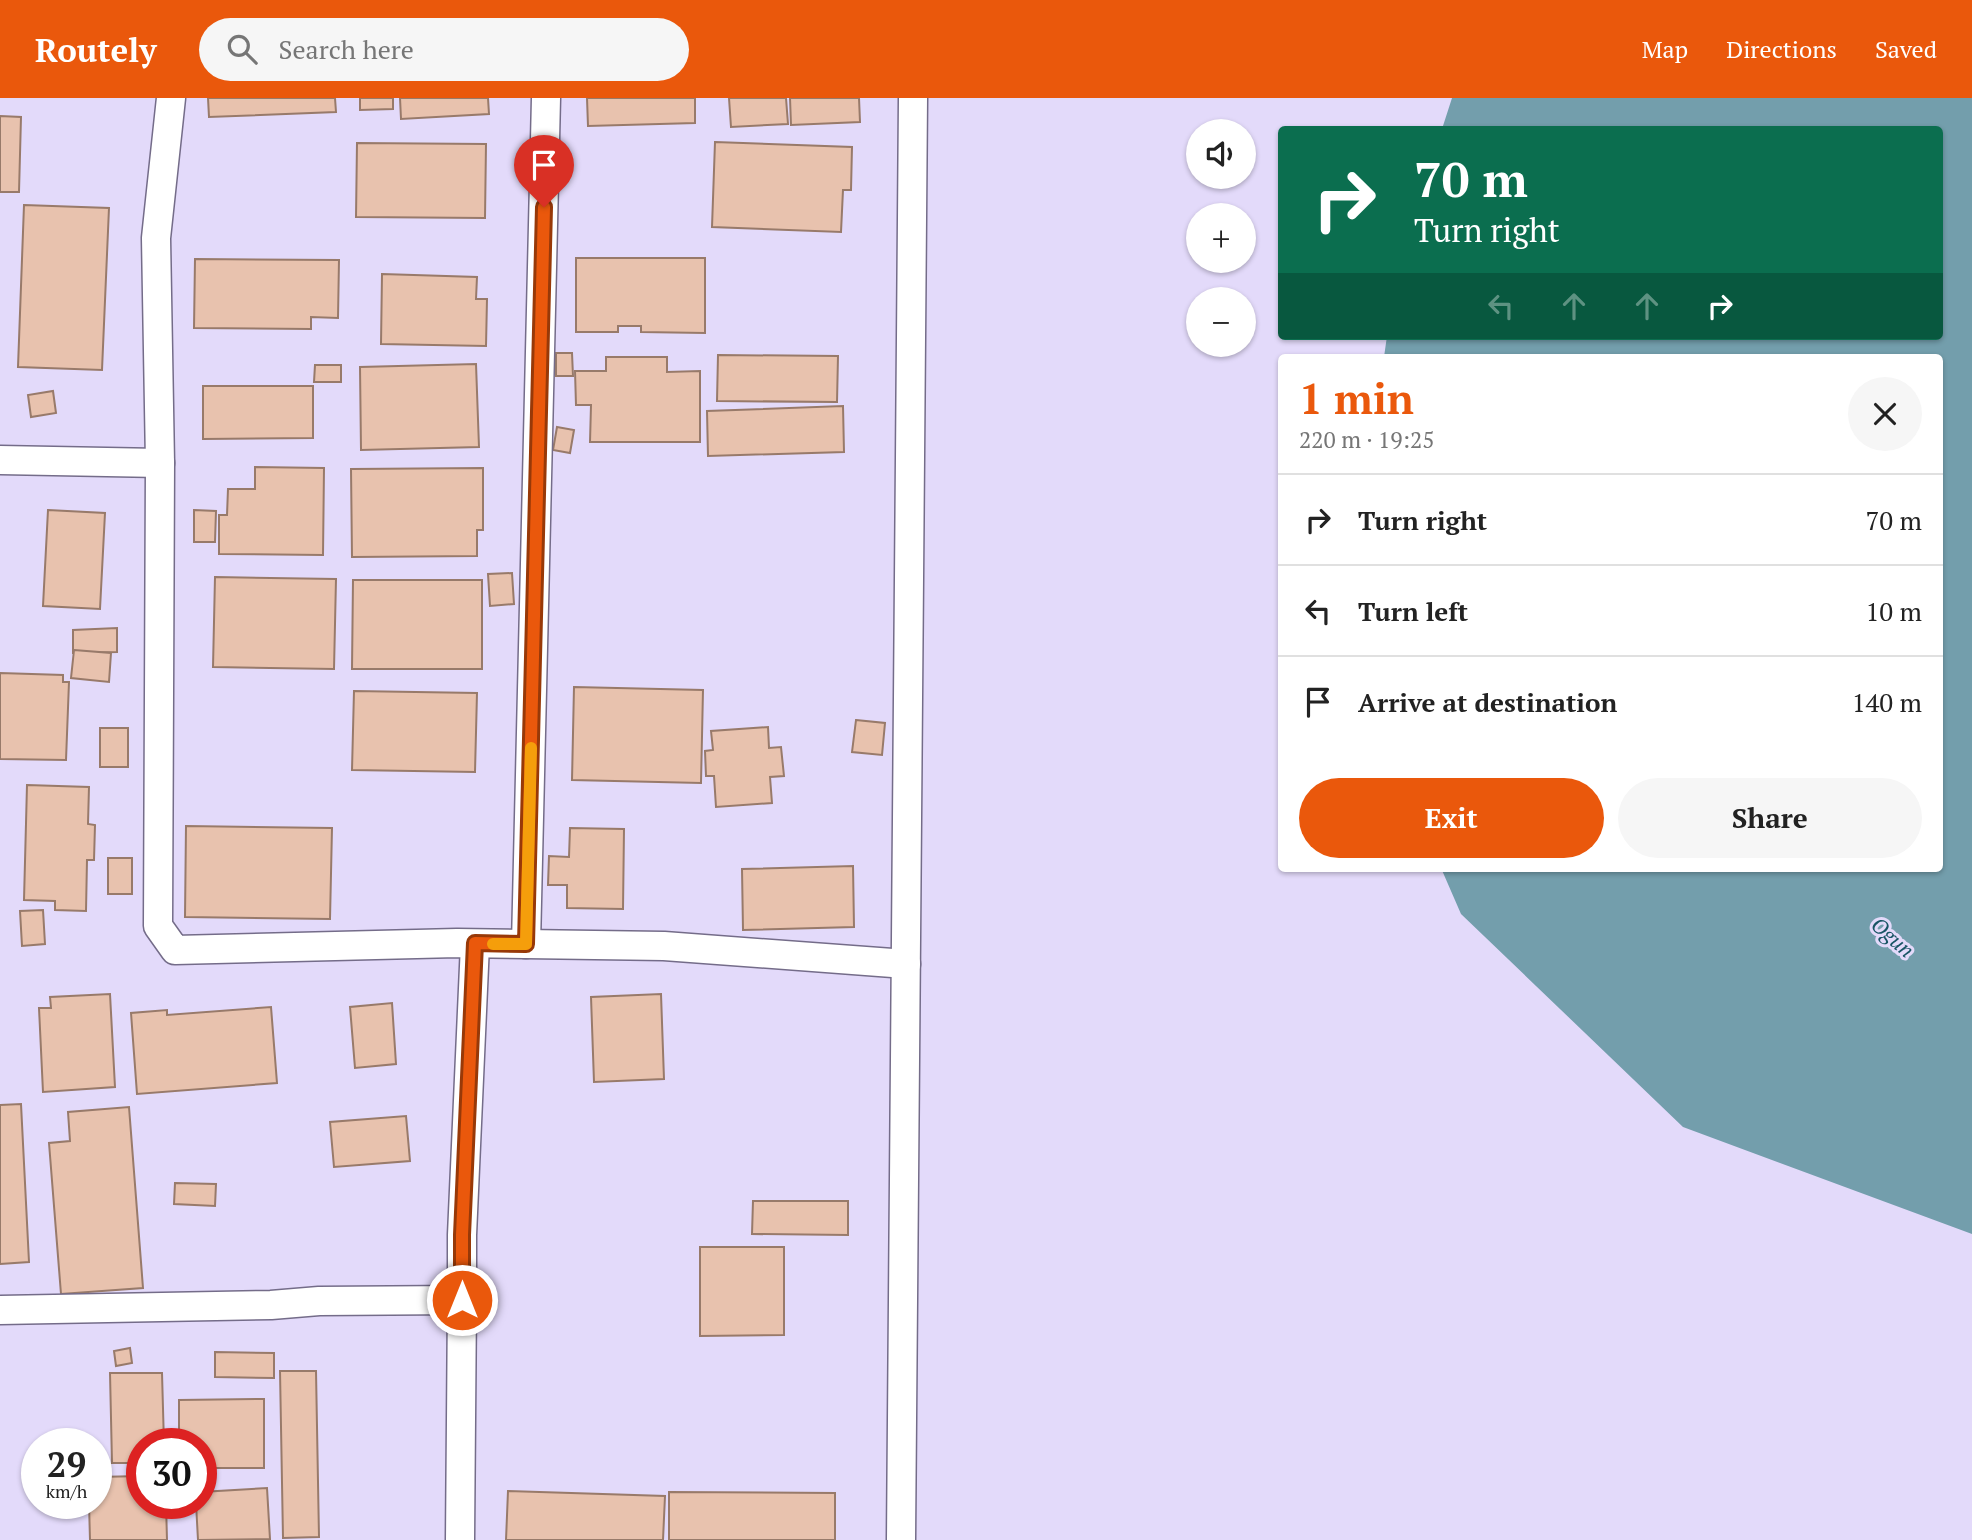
<!DOCTYPE html>
<meta charset="utf-8">
<style>
:root{--surface:#fff;--page:#f6f6f6;--text:#222;--muted:#767676;--line:#e0e0e0;--accent:#ea580c}
body{margin:0;font-family:"PT Serif",serif;background:var(--page);color:var(--text);height:100vh;display:flex;flex-direction:column;font-size:26px;white-space:nowrap}
*{box-sizing:border-box;margin:0}
p{font-size:23px;color:var(--muted)}
.icon{flex:none;width:38px;height:38px;fill:none;stroke:currentColor;stroke-width:2;stroke-linecap:round;stroke-linejoin:round}
.map{position:relative;flex:1;overflow:hidden}
.panel{position:absolute;left:1278px;top:256px;width:665px;height:518px;display:flex;flex-direction:column;background:var(--surface);border-radius:7px;box-shadow:0 2px 5px #0004}
.panel>*{flex:none}
.hud{position:absolute;left:1278px;top:28px;width:665px;height:214px;border-radius:7px;box-shadow:0 2px 5px #0004;background:#0b6e4f;color:#fff;overflow:hidden}
.buttons{position:absolute;left:1186px;top:21px;display:grid;gap:14px}
.buttons a{display:grid;place-items:center;width:70px;height:70px;border-radius:50%;background:var(--surface);box-shadow:0 2px 5px #0004;font-size:35px}
.speed{position:absolute;left:21px;top:1330px;display:flex;gap:14px;font-size:35px;font-weight:700;text-align:center}
.speed>*{display:grid;place-content:center;width:91px;height:91px;border-radius:50%;background:var(--surface);box-shadow:0 2px 5px #0004;line-height:1}
.speed small{font-size:18px;font-weight:400}
.speed .limit{border:10px solid #d22;background:#fff;color:#111}
.pin{position:absolute;display:grid;place-items:center;width:60px;height:60px;color:#fff;margin:-72px -30px;border-radius:50% 50% 50% 0;rotate:-45deg;box-shadow:0 0 7px #0007}
.pin .icon{rotate:45deg}
.me{position:absolute;width:77px;margin:-38px;rotate:0deg;stroke-linejoin:round;filter:drop-shadow(0 0 5px #0008)}
.turn{display:flex;align-items:center;gap:24px;height:147px;padding:0 21px;font-size:32px}
.turn .icon{width:91px;height:91px;stroke-width:2.5}
.turn b{display:block;font-size:49px;line-height:60px}
.lanes{display:flex;align-items:center;height:66px;padding:0 21px;background:#0003;justify-content:center;gap:35px;direction:ltr}
.lanes .off{opacity:.35}
.round{display:grid;place-items:center;flex:none;width:74px;height:74px;border-radius:37px;background:var(--page)}
.overview{display:flex;align-items:center;justify-content:space-between;height:119px;padding:0 21px}
h1{font-size:42px;font-weight:800;line-height:52px;color:var(--accent)}
.cta{display:flex;gap:14px;margin-top:auto;padding:14px 21px}
.cta a{flex:1;height:80px;border-radius:42px;background:var(--accent);color:#fff;font-size:28px;font-weight:800;line-height:80px;text-align:center}
.cta a+a{background:var(--page);color:var(--text)}
ul{padding:0;list-style:none}
li{display:flex;align-items:center;gap:21px;height:91px;padding:0 21px;border-top:2px solid var(--line)}
li div{flex:1}
li b{display:block;font-size:26px}
li em{font-style:normal}
header{display:flex;align-items:center;gap:42px;box-sizing:border-box;height:98px;padding:0 35px;background:var(--accent);color:#fff}
header strong{font-size:33px}
nav{display:flex;gap:38px;margin-inline-start:auto;font-size:24px}
.search{width:490px;height:63px;background:var(--page);display:flex;align-items:center;gap:18px;box-sizing:border-box;padding:0 24px;border-radius:38px;color:var(--muted);font-size:26px}
.map>svg:first-child{display:block}
.water{fill:#739eac}
.building{fill:#e8c2ae;stroke:#987a6a;stroke-width:2}
.lines{fill:none;stroke-linecap:round;stroke-linejoin:round}
.street-casing{stroke:#746c89;stroke-width:31}
.street{stroke:#fff;stroke-width:28}
.route-casing{stroke:#983908;stroke-width:18}
.route{stroke:#ea580c;stroke-width:12}
.slow{stroke:#f59e0b;stroke-width:12}
.labels{text-anchor:middle;dominant-baseline:central;stroke-width:6;stroke-linejoin:round;paint-order:stroke}
.water-label{font-size:21px;font-style:italic;fill:#185565;stroke:#e3dafa}
</style>
<header>
<strong>Routely</strong>
<div class="search"><svg class="icon" aria-label="search" viewBox="0 0 24 24"><circle cx="10" cy="10" r="6"/><path d="M15 15l6 6"/></svg>Search here</div>
<nav><a>Map</a><a>Directions</a><a>Saved</a></nav>
</header>
<div class="map">
<svg width="1972" height="1442" viewBox="0 0 1972 1442">
<rect width="100%" height="100%" fill="#e3dafa"/>
<!-- water -->
<polygon class="water" points="1452,0 1972,0 1972,1136 1683,1029 1461,816 1441,770 1939,770 1939,259 1384,259 1387,238 1939,238 1939,32 1442,31"/>
<!-- building -->
<g class="building">
<polygon points="208,0 335,0 336,14 209,19"/>
<polygon points="360,0 393,0 393,11 360,12"/>
<polygon points="400,0 488,0 489,16 401,21"/>
<polygon points="587,0 695,0 695,25 588,28"/>
<polygon points="729,0 786,0 788,26 731,29"/>
<polygon points="790,0 859,0 860,24 791,27"/>
<polygon points="0,18 21,19 19,94 0,94"/>
<polygon points="715,44 852,49 851,92 843,92 841,134 712,129"/>
<polygon points="357,45 486,46 485,120 356,119"/>
<polygon points="24,107 109,110 102,272 18,269"/>
<polygon points="576,160 705,160 705,235 641,234 641,228 618,228 618,234 576,234"/>
<polygon points="195,161 339,162 338,220 311,219 311,231 194,230"/>
<polygon points="382,176 477,179 476,201 487,201 486,248 381,246"/>
<polygon points="556,255 572,255 573,278 556,278"/>
<polygon points="718,257 838,258 837,304 717,303"/>
<polygon points="606,259 667,259 667,274 700,273 700,344 590,344 591,307 576,307 575,273 606,273"/>
<polygon points="476,266 479,349 361,352 360,269"/>
<polygon points="315,267 341,267 341,284 314,284"/>
<polygon points="203,288 313,288 313,340 203,341"/>
<polygon points="53,293 56,315 31,319 28,297"/>
<polygon points="843,308 844,354 708,358 707,313"/>
<polygon points="557,329 574,332 570,355 553,352"/>
<polygon points="255,369 324,370 323,457 219,456 219,417 227,417 228,391 255,391"/>
<polygon points="483,370 483,432 477,432 477,458 352,459 351,371"/>
<polygon points="48,412 105,415 100,511 43,508"/>
<polygon points="194,412 216,413 215,444 194,444"/>
<polygon points="512,475 514,506 490,508 488,476"/>
<polygon points="215,479 336,481 334,571 213,569"/>
<polygon points="353,482 482,482 482,571 352,571"/>
<polygon points="117,530 117,554 73,555 73,532"/>
<polygon points="74,552 111,555 109,584 71,580"/>
<polygon points="0,575 63,577 63,584 69,584 66,662 0,661"/>
<polygon points="574,589 703,592 701,685 572,682"/>
<polygon points="354,593 477,595 475,674 352,672"/>
<polygon points="856,622 885,625 882,657 852,654"/>
<polygon points="768,629 769,650 781,649 784,678 770,679 772,705 716,709 714,678 706,678 705,653 713,652 711,633"/>
<rect x="100" y="630" width="28" height="39"/>
<polygon points="27,687 89,689 88,726 95,727 94,762 87,762 86,813 55,812 55,803 24,802"/>
<polygon points="186,728 332,730 330,821 185,819"/>
<polygon points="570,730 624,731 623,811 567,810 567,787 548,787 549,758 569,759"/>
<rect x="108" y="760" width="24" height="36"/>
<polygon points="853,768 854,829 743,832 742,771"/>
<polygon points="43,812 45,846 22,848 20,813"/>
<polygon points="110,896 115,989 43,994 39,910 51,910 50,899"/>
<polygon points="661,896 664,981 594,984 591,899"/>
<polygon points="392,905 396,966 355,970 350,909"/>
<polygon points="271,909 277,985 137,996 131,915 167,912 167,917"/>
<polygon points="21,1006 29,1164 0,1166 0,1007"/>
<polygon points="129,1009 143,1190 61,1196 49,1045 70,1043 68,1014"/>
<polygon points="406,1018 410,1063 334,1069 330,1024"/>
<polygon points="175,1085 216,1086 215,1108 174,1106"/>
<polygon points="753,1103 848,1103 848,1137 752,1136"/>
<polygon points="700,1149 784,1149 784,1237 700,1238"/>
<polygon points="130,1250 132,1265 116,1268 114,1253"/>
<polygon points="215,1254 274,1255 274,1280 215,1279"/>
<polygon points="280,1273 316,1273 319,1439 283,1440"/>
<polygon points="110,1275 162,1275 164,1346 142,1346 142,1365 112,1365"/>
<polygon points="264,1301 264,1370 201,1370 201,1346 179,1346 179,1302"/>
<polygon points="142,1378 142,1405 166,1405 167,1442 90,1442 89,1405 96,1405 96,1379"/>
<polygon points="267,1390 270,1441 198,1442 196,1405 201,1405 201,1394"/>
<polygon points="508,1393 665,1398 663,1442 506,1442"/>
<polygon points="669,1394 835,1395 835,1442 669,1442"/>
</g>
<g class="lines">
<!-- street casing -->
<g class="street-casing">
<g id="street">
<polyline points="171,0 156,140 160,365 158,828 175,852 457,845 664,848 906,866"/>
<polyline points="0,362 160,365"/>
<polyline points="526,846 546,0"/>
<polyline points="0,1212 271,1207 319,1203 462,1202 462,1137 475,846"/>
<polyline points="460,1442 462,1202"/>
<polyline points="901,1442 913,0"/>
</g>
</g>
<!-- street -->
<use href="#street" class="street"/>
</g>
<g class="lines">
<!-- route casing -->
<g class="route-casing">
<polyline id="route" points="462,1202 462,1137 475,845 526,846 544,109"/>
</g>
<!-- route -->
<use href="#route" class="route"/>
<!-- slow -->
<polyline class="slow" points="493,846 526,846 531,650"/>
</g>
<g class="labels">
<!-- water labels -->
<g class="water-label">
<text transform="translate(1893 839) rotate(41)">Ogun</text>
</g>
</g>
</svg>
<div class="buttons">
<a><svg class="icon" aria-label="sound" viewBox="0 0 24 24"><path d="M4 9h4l5-4v14l-5-4H4zM17 9q2 3 0 6"/></svg></a>
<a>+</a>
<a>−</a>
</div>
<div class="speed"><div>29<small>km/h</small></div><div class="limit">30</div></div>
<div class="pin" style="left:544px;top:109px;background:#d93025"><svg class="icon" aria-label="arrive" viewBox="0 0 24 24"><path d="M6 21V4h12l-3 4 3 4H6"/></svg></div>
<svg class="me" style="left:462px;top:1202px" viewBox="-20 -20 40 40"><circle r="17" fill="#ea580c" stroke="#fff" stroke-width="3"/><path d="M0-11L8 9 0 5-8 9z" fill="#fff"/></svg>
<div class="hud">
<div class="turn"><svg class="icon" aria-label="right" viewBox="0 0 24 24"><path d="M7 20v-9h11M14 6l5 5-5 5"/></svg><div><b>70 m</b>Turn right</div></div>
<div class="lanes"><svg class="icon off" aria-label="left" viewBox="0 0 24 24"><path d="M17 20v-9H6M10 6l-5 5 5 5"/></svg><svg class="icon off" aria-label="ahead" viewBox="0 0 24 24"><path d="M12 20V5M6 11l6-6 6 6"/></svg><svg class="icon off" aria-label="ahead" viewBox="0 0 24 24"><path d="M12 20V5M6 11l6-6 6 6"/></svg><svg class="icon" aria-label="right" viewBox="0 0 24 24"><path d="M7 20v-9h11M14 6l5 5-5 5"/></svg></div>
</div>
<section class="panel">
<div class="overview"><div><h1>1 min</h1><p>220 m · 19:25</p></div><a class="round"><svg class="icon" aria-label="close" viewBox="0 0 24 24"><path d="M6 6l12 12M18 6L6 18"/></svg></a></div>
<ul>
<li><svg class="icon" aria-label="right" viewBox="0 0 24 24"><path d="M7 20v-9h11M14 6l5 5-5 5"/></svg><div><b>Turn right</b></div><em>70 m</em></li>
<li><svg class="icon" aria-label="left" viewBox="0 0 24 24"><path d="M17 20v-9H6M10 6l-5 5 5 5"/></svg><div><b>Turn left</b></div><em>10 m</em></li>
<li><svg class="icon" aria-label="arrive" viewBox="0 0 24 24"><path d="M6 21V4h12l-3 4 3 4H6"/></svg><div><b>Arrive at destination</b></div><em>140 m</em></li>
</ul>
<div class="cta"><a>Exit</a><a>Share</a></div>
</section>
</div>
